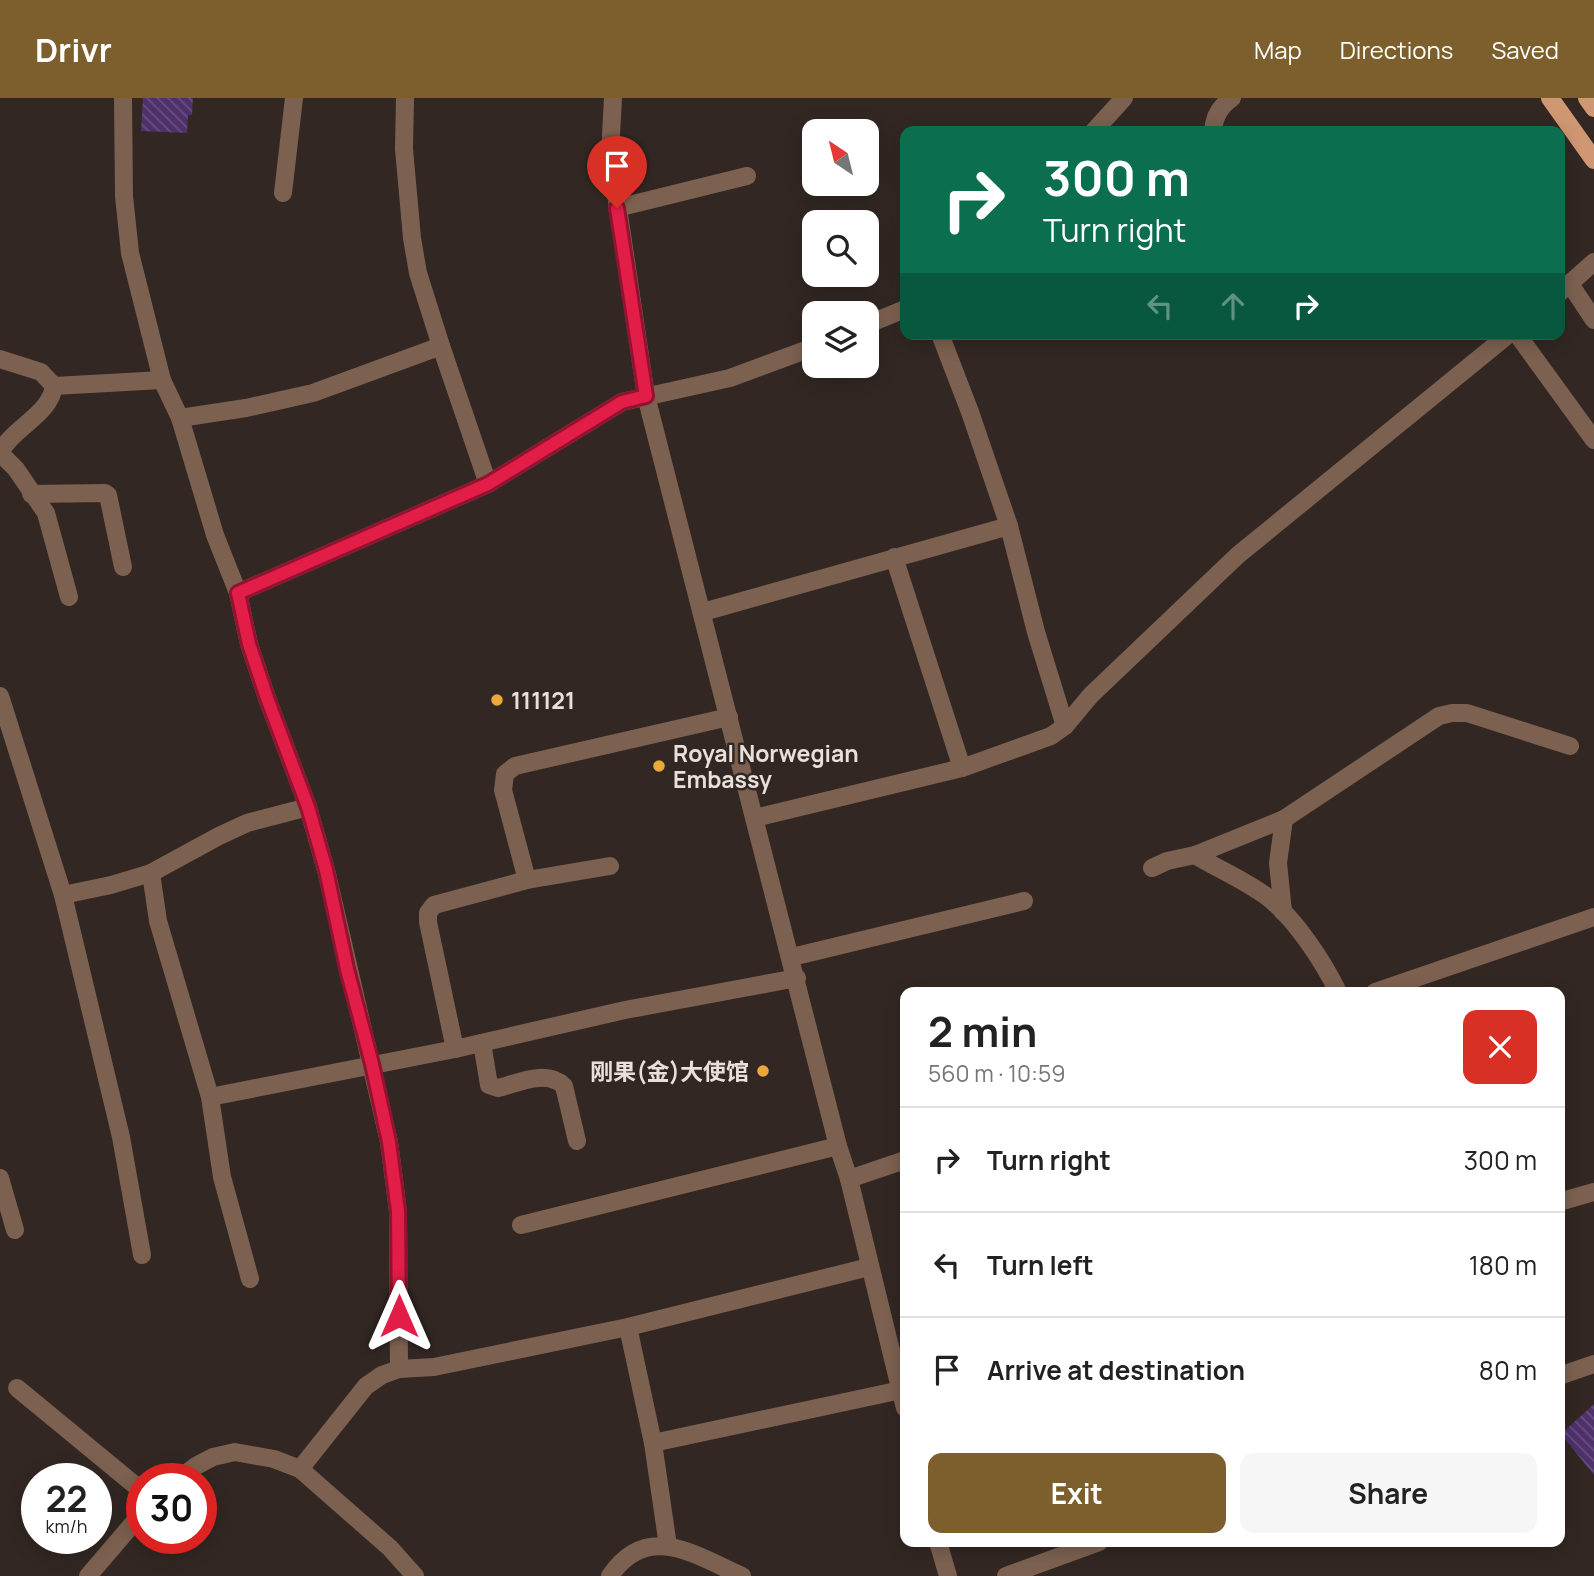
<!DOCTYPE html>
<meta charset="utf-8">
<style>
:root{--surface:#fff;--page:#f6f6f6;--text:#222;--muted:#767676;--line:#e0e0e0;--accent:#7c5f2d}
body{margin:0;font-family:Manrope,"Noto Sans SC",sans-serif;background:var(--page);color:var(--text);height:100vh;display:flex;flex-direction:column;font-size:26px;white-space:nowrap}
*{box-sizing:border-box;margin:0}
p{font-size:23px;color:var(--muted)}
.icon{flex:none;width:38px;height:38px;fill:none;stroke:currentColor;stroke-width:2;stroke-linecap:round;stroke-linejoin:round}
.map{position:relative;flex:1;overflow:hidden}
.panel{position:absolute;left:900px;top:889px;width:665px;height:560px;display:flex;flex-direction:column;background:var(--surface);border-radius:14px;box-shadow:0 4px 18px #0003}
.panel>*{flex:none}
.hud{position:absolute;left:900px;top:28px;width:665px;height:214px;border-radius:14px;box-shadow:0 4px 18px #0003;background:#0b6e4f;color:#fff;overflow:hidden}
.needle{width:46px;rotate:325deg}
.tools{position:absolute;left:802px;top:21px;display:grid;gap:14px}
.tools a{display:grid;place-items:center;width:77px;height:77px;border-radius:14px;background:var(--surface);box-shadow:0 4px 18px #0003;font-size:35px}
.speed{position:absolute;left:21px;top:1365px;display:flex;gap:14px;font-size:35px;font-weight:700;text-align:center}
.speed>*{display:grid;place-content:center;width:91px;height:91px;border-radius:50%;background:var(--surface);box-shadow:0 4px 18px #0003;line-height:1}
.speed small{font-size:18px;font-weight:400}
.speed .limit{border:10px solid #d22;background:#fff;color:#111}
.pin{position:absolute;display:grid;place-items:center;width:60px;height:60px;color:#fff;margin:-72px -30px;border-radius:50% 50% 50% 0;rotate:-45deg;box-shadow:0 0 7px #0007}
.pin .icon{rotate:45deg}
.me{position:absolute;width:77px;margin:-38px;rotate:0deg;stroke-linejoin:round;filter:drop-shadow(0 0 5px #0008)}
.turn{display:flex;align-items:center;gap:24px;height:147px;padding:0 28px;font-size:32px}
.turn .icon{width:91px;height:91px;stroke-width:2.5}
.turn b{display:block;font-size:49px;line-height:60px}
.lanes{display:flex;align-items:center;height:66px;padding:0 28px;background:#0003;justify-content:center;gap:35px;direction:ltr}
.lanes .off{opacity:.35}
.round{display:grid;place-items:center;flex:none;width:74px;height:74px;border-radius:14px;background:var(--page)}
.head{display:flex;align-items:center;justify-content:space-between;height:119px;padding:0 28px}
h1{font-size:42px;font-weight:700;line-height:52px}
.button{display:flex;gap:14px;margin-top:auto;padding:14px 28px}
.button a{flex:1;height:80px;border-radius:14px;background:var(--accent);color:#fff;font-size:28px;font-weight:700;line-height:80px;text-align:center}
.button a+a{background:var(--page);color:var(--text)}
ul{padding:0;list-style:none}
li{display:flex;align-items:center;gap:21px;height:105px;padding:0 28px;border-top:2px solid var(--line)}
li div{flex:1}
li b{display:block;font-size:26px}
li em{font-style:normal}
header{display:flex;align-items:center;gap:42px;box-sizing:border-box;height:98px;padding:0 35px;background:var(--accent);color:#fff}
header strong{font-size:33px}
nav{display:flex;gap:38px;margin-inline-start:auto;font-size:24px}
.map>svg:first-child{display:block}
.building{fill:url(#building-back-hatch)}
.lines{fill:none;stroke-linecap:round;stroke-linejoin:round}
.minor{stroke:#7d6150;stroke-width:18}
.major{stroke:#d09773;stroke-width:18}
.route-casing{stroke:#92132f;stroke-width:18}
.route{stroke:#e11d48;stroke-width:12}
.poi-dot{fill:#eba93a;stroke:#322723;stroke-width:2.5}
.labels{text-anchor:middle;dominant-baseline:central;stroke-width:5;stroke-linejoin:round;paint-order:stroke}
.poi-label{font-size:23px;font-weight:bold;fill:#e8e0dd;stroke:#322723;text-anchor:start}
</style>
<header>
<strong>Drivr</strong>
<nav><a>Map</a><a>Directions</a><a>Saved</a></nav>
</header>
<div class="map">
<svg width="1594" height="1478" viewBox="0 0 1594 1478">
<defs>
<pattern id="building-back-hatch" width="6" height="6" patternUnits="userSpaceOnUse" patternTransform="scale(1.75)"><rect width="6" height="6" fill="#4e316b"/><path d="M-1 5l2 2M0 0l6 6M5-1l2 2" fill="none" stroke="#684f80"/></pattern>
</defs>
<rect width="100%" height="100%" fill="#322723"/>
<!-- building -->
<g class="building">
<polygon points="143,0 193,0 192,17 188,17 187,35 141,33"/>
<polygon points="1594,1306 1594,1377 1561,1336"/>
</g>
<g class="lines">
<!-- minor -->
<g class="minor">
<polyline points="123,0 124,98 130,155 162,282 180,320 215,437 238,495 249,546 267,600 308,709 326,772 389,1044 398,1113 399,1271"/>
<polyline points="405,0 404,51 412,140 418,175 441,248"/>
<polyline points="613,0 610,56 646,298 838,1048 849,1081 905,1310"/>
<polyline points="1094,33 1124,0"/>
<path d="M1213,33C1214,19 1220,8 1232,0"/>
<polyline points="283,95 294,0"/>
<polyline points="617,110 747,78"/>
<polyline points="1570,186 1594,222"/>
<polyline points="1559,195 1594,164"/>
<polyline points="866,227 905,211"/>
<polyline points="940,236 970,314 1009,428"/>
<polyline points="1517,236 1594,342"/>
<polyline points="0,261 41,274 54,288 162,282"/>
<polyline points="180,320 246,310 313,295 441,248 488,386"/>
<polyline points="0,355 16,371 46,415 69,499"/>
<path d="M0,355C13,329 50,317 54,288"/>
<polyline points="31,396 105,395 108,397 123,469"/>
<polyline points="894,459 962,670"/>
<polyline points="238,495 488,386 622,304 730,280 814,249"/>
<polyline points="703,514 1009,428 1036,534 1065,628"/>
<polyline points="0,598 63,797 121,1039 142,1157"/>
<polyline points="755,720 962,670 1051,638 1065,628 1091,597 1238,457 1509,236"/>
<path d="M1195,757C1218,771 1244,782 1266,798C1294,819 1323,863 1338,894"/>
<polyline points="1152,770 1167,763 1195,757 1284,721 1439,618 1452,615 1467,615 1570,648"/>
<polyline points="151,775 158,823 210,999 222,1079 250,1181"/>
<polyline points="527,782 503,692 505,676 515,668 729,619"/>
<polyline points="63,797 111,787 151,775 219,738 247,725 308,709"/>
<polyline points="1283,814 1278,765 1284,721"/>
<polyline points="792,859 1024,803"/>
<polyline points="1375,894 1594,819"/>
<path d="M482,945L489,987L498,990C518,985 547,971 564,988L577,1043"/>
<polyline points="455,951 428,824 428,815 434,807 527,782 610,768"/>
<polyline points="210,999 455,951 625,912 797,880"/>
<polyline points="0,1080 15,1132"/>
<polyline points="849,1081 905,1062"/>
<polyline points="1559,1104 1594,1094"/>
<polyline points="521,1127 838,1048"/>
<polyline points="628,1229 653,1345 668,1448"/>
<polyline points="1559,1278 1594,1266"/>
<polyline points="17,1290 142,1393"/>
<polyline points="653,1345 901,1292"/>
<polyline points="300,1371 366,1288 382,1277 399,1271 434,1269 628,1229 869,1169"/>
<polyline points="179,1381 196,1368 213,1359 235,1354 274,1361 300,1371 390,1450 415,1478"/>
<polyline points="938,1444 948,1478"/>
<polyline points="88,1478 142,1415"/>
<path d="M610,1478C647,1423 695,1457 742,1478"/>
<polyline points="1006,1478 1099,1444"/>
</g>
<!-- major -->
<g class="major">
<polyline points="1550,0 1594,62"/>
<polyline points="1587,0 1594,10"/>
</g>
</g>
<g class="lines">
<!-- route casing -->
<g class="route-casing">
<polyline id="route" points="399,1218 398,1113 389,1044 372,966 347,871 326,772 308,709 267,600 249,546 238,495 488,386 622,304 646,298 617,110"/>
</g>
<!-- route -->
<use href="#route" class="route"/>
</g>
<!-- markers -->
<g class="poi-dot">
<circle cx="497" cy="602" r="7"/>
<circle cx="659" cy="668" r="7"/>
<circle cx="763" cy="973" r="7"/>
</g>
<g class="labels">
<!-- poi labels -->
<g class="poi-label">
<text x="511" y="602">111121</text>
<text x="673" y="655">Royal Norwegian<tspan x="673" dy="26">Embassy</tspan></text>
<text x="749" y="973" text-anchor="end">刚果(金)大使馆</text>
</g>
</g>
</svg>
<div class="tools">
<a><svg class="needle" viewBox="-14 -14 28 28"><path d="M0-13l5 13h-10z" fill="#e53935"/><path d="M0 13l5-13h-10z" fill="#767676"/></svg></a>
<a><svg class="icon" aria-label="search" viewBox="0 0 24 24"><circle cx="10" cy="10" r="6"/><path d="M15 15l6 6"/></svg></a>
<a><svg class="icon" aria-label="layers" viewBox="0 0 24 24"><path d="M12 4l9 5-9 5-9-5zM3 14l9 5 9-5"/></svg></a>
</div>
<div class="speed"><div>22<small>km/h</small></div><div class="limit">30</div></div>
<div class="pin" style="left:617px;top:110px;background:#d93025"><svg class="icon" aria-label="arrive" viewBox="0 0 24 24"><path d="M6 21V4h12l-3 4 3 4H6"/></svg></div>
<svg class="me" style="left:399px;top:1218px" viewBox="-20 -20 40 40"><path d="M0-17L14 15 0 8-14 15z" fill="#e11d48" stroke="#fff" stroke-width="4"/></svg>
<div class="hud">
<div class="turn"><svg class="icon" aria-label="right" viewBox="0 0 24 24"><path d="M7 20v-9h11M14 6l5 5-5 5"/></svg><div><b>300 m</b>Turn right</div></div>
<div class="lanes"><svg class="icon off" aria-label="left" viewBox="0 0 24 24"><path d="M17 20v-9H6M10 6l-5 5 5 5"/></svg><svg class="icon off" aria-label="ahead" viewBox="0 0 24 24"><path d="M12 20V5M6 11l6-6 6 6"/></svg><svg class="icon" aria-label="right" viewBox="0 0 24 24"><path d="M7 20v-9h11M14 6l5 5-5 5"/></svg></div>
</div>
<section class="panel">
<div class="head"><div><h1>2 min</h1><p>560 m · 10:59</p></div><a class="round" style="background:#d93025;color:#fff"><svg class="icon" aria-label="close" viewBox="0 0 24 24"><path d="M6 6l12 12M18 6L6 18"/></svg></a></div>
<ul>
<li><svg class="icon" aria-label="right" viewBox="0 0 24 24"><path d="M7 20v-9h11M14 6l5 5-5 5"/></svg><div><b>Turn right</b></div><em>300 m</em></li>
<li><svg class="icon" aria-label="left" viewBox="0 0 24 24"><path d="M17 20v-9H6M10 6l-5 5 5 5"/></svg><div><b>Turn left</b></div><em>180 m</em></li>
<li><svg class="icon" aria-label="arrive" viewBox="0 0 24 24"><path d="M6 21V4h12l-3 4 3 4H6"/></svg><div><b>Arrive at destination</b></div><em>80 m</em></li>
</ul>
<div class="button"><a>Exit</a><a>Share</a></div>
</section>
</div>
